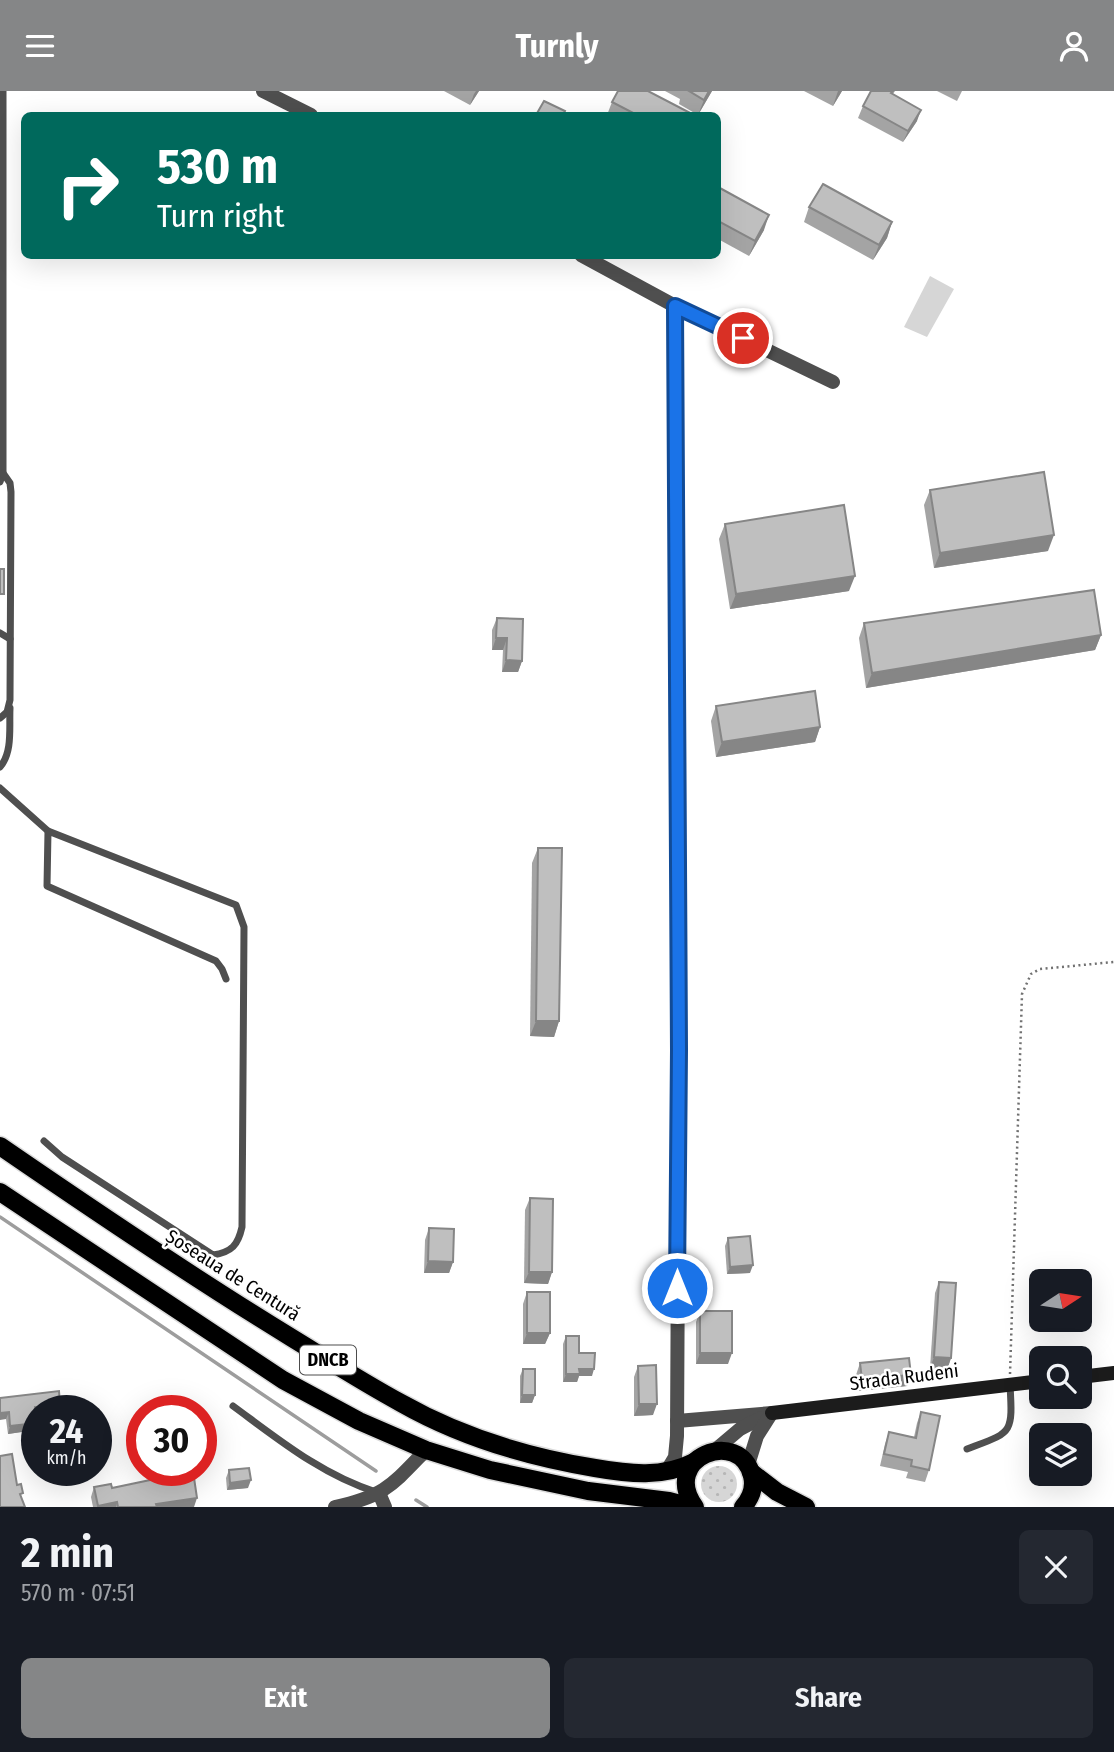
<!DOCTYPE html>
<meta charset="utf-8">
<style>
:root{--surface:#171b24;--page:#242831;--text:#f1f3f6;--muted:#9ea1a6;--accent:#858687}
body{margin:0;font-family:"Fira Sans Condensed",sans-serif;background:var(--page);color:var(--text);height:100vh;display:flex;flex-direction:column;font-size:26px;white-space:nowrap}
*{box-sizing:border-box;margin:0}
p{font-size:23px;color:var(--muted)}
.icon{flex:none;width:38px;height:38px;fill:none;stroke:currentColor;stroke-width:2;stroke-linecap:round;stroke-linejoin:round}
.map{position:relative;height:1416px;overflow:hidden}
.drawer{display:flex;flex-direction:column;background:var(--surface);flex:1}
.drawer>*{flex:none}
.banner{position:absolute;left:21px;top:21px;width:700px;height:147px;border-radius:10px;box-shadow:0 7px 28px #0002;background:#00695c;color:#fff;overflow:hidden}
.needle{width:46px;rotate:78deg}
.buttons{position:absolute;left:1029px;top:1178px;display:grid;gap:14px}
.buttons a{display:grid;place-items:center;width:63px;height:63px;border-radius:10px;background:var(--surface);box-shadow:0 7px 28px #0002;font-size:35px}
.speed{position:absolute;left:21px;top:1304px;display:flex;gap:14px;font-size:35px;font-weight:700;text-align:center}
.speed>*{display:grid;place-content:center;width:91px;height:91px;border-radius:50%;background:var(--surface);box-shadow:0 7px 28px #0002;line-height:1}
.speed small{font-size:18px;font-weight:400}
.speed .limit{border:10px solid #d22;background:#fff;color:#111}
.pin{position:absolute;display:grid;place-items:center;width:60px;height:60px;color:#fff;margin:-30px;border:4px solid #fff;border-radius:50%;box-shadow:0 2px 7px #0007}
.me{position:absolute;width:77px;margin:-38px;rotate:0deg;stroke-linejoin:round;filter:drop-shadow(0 0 5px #0008)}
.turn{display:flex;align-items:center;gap:24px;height:147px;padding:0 21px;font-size:32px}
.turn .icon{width:91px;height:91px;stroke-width:2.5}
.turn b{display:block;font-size:49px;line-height:60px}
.round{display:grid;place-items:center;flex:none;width:74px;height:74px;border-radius:10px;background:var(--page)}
.head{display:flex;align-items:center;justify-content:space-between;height:119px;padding:0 21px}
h1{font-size:42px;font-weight:700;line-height:52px}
.primary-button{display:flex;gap:14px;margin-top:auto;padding:14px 21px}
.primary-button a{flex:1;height:80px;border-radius:10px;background:var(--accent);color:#fff;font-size:28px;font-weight:700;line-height:80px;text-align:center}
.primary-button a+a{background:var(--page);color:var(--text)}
header{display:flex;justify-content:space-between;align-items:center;height:91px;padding:0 21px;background:var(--accent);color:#fff;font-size:32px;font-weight:700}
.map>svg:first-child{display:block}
.grass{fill:url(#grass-dots)}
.garden{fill:#d6d6d6}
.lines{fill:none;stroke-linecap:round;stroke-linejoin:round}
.stream{stroke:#9d9d9d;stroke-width:3.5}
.primary-casing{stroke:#dbdbdb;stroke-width:21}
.path{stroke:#717171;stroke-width:2.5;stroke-dasharray:2 3.5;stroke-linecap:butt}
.lane{stroke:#4f4f4f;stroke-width:7}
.street{stroke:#4f4f4f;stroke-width:14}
.secondary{stroke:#1c1c1c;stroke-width:14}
.primary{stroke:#000;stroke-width:18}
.wall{fill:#a4a4a4}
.shaded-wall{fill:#868686}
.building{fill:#bfbfbf;stroke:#868686;stroke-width:2}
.route-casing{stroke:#114b97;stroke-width:18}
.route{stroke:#1a73e8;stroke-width:12}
.labels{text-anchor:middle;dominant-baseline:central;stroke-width:5;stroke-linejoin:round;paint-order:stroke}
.shield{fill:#fff;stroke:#4c4c4c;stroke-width:2}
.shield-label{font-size:18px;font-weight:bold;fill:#000}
.street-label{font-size:19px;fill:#000;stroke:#fff}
</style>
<header><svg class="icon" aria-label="menu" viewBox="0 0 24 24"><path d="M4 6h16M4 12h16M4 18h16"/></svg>Turnly<svg class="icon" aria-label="person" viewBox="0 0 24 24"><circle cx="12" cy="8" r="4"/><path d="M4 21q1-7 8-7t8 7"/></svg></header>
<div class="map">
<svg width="1114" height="1416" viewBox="0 0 1114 1416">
<defs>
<pattern id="grass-dots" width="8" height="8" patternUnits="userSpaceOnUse" patternTransform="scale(1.75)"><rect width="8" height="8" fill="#d6d6d6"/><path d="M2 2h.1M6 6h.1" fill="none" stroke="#b6b6b6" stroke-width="1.8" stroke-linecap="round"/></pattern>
</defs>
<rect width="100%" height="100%" fill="#fff"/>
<!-- grass -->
<circle class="grass" cx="719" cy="1393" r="18"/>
<!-- garden -->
<polygon class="garden" points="930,185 954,198 927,246 904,236"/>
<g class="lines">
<!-- stream -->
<g class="stream">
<polyline points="0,1126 376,1380"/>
<polyline points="416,1409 427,1416"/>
</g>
<!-- primary casing -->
<g class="primary-casing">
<g id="primary">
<path d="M0,1055C96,1121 192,1186 292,1247C328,1269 364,1292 401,1312C461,1346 528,1366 595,1377C629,1383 663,1387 694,1371"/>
<polyline points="0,1101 283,1289 359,1330 426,1359 490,1379 588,1400 669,1410 692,1416"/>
<polyline points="751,1381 777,1401 806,1416"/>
<path d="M695,1416C659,1367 740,1335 752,1385C755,1397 751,1407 743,1416"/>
</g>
</g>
<!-- path -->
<polyline class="path" points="1010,1283 1022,903 1031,883 1040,878 1114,871"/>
<!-- lane -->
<g class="lane">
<polyline points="0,391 3,382 3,0"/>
<polyline points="0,542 10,548"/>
<polyline points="0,627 7,621 10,609 11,401 10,392 3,382"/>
<path d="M0,676C13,661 9,636 10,617"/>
<polyline points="0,697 48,740"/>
<path d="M44,1050L62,1066L213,1164C232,1161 238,1154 242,1136L244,836L236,814L48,740L47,795L216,870L222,878L226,888"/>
<path d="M233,1315C278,1348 322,1384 376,1401"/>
<path d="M967,1358C1012,1341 1013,1344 1010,1294"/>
</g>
<!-- street -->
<g class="street">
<polyline points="263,0 311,24"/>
<polyline points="581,164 675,215 833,291"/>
<polyline points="677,1330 772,1322"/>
<polyline points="714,1360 740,1338 761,1327"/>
<polyline points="748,1374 757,1345 771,1323"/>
<polyline points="666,1381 675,1366 677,1345 679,959 675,215"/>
<polyline points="379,1402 385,1416"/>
<path d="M335,1416C385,1405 392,1394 426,1359"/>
</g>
<!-- secondary -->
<g class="secondary">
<polyline points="1080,1286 1114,1282"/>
<polyline points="772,1322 1041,1290"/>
</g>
<!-- primary -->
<use href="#primary" class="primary"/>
</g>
<!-- wall -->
<g class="wall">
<polygon points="444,0 479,0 470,14"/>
<polygon points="665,0 712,0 698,24 679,13 680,8"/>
<polygon points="804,0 842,0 833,15"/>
<polygon points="871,0 895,0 893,3 917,30 903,51 858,27 863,15"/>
<polygon points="937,0 962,0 957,10"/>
<polygon points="612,11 694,24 607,24"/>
<polygon points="718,96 764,139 749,165 718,148"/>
<polygon points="809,116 892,131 887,147 873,169 804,131"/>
<polygon points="930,399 1048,460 934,477 924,414"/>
<polygon points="725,433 849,500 730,518 719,448"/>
<polygon points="497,527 522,570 518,581 502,581 503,559 492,559 492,539"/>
<polygon points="864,532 1101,544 1095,559 866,597 859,547"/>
<polygon points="716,615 820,636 815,651 716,666 711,630"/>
<polygon points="538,757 559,930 554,946 530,945 532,772"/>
<polygon points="530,1107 552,1181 548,1193 524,1192 525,1119"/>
<polygon points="429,1137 453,1171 449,1182 424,1182 425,1149"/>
<polygon points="728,1147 750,1182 727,1183 725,1155"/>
<polygon points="939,1191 951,1267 947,1279 930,1277 935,1202"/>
<polygon points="527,1201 550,1242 545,1253 523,1253 523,1213"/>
<polygon points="700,1220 728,1273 696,1273 696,1231"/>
<polygon points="566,1245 579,1262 592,1285 579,1285 577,1291 563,1291 563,1253"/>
<polygon points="860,1272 911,1284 907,1295 858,1300 856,1284"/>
<polygon points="638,1275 653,1324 634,1325 634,1286"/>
<polygon points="523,1278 535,1304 532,1312 520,1312 520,1285"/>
<polygon points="0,1307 37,1320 37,1333 35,1339 8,1343 6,1328"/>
<polygon points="921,1321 929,1379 925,1391 906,1387 908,1381 880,1375 885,1353 889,1341 914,1346 917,1332"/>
<polygon points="229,1379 248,1397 227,1399 226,1387"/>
<polygon points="94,1396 112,1397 194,1416 93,1416 91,1406"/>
</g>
<!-- shaded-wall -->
<g class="shaded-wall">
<polygon points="476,0 479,0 470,14 474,3"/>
<polygon points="709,0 712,0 698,24 704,9"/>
<polygon points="838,0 842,0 833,15"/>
<polygon points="921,19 917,30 903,51 908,40"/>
<polygon points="769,124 764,139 749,165 755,150"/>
<polygon points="892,131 887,147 873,169 879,154"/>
<polygon points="1054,444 1048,460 934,477 940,462"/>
<polygon points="855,485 849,500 730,518 736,503"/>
<polygon points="1101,544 1095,559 866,597 872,582"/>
<polygon points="496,547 507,547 503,559 492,559"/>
<polygon points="506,569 522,570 518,581 502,581"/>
<polygon points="820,636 815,651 716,666 722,651"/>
<polygon points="536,930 559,930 554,946 530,945"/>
<polygon points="428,1170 453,1171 449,1182 424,1182"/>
<polygon points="753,1174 750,1182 727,1183 730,1176"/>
<polygon points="529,1181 552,1181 548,1193 524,1192"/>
<polygon points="527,1242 550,1242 545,1253 523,1253"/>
<polygon points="700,1262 732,1262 728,1273 696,1273"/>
<polygon points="934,1266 951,1267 947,1279 930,1277"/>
<polygon points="579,1278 594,1278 592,1285 579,1285 577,1291 563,1291 566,1283"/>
<polygon points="911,1284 907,1295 858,1300 862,1288"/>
<polygon points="522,1304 535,1304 532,1312 520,1312"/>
<polygon points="60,1313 58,1320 37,1320 37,1323 32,1323 35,1316"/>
<polygon points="639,1313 657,1313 653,1324 634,1325"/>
<polygon points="9,1321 6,1328 0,1329 0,1322"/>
<polygon points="37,1332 35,1339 8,1343 10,1335"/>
<polygon points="251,1389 248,1397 227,1399 230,1392"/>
<polygon points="197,1407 194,1416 155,1416 156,1413"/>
<polygon points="117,1411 116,1416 97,1416 98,1415"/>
</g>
<!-- building -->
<g class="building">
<polygon points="618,0 648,0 694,24 637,24 612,11"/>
<polygon points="689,0 709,0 704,9"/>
<polygon points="871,0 893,0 891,2 921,19 908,40 863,15"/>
<polygon points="544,10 565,20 563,24 536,24"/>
<polygon points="823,93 892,131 879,154 809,116"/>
<polygon points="718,96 769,124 755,150 718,130"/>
<polygon points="1044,381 1054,444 940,462 930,399"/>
<polygon points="844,414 855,485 736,503 725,433"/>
<rect x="0" y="478" width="4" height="25"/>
<polygon points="1094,499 1101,544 872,582 864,532"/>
<polygon points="497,527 523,528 522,570 506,569 507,547 496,547"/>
<polygon points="815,600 820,636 722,651 716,615"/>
<polygon points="538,757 562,757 559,930 536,930"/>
<polygon points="530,1107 553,1108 552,1181 529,1181"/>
<polygon points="429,1137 454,1138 453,1171 428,1170"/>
<polygon points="750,1145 753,1174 730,1176 728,1147"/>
<polygon points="939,1191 956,1192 951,1267 934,1266"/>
<rect x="527" y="1201" width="23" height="41"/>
<rect x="700" y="1220" width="32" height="42"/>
<polygon points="566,1245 579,1245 579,1262 595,1262 594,1278 579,1278 580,1283 566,1283"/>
<polygon points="909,1267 911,1284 862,1288 860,1272"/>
<polygon points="656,1274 657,1313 639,1313 638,1275"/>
<polygon points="523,1278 535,1278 535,1304 522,1304"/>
<polygon points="59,1300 60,1313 35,1316 37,1332 10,1335 9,1321 0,1322 0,1307"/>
<polygon points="921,1321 940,1325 929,1379 911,1375 912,1369 884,1363 889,1341 916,1347"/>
<polygon points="12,1363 17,1394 21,1393 23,1402 20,1403 25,1416 0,1416 0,1365"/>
<polygon points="249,1377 251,1389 230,1392 229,1379"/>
<polygon points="193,1380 197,1407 156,1413 157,1416 118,1416 117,1411 98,1415 94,1396 111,1393 112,1397"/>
</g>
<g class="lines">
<!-- route casing -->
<g class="route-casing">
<polyline id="route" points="677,1197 679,959 675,215 743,247"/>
</g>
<!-- route -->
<use href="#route" class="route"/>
</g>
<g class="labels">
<!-- shield labels -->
<rect class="shield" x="300" y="1254.5" width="56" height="29" rx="5"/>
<g class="shield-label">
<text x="328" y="1269">DNCB</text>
</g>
<!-- street labels -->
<g class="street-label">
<text transform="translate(233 1184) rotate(32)">Șoseaua de Centură</text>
<text transform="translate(904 1286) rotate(-7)">Strada Rudeni</text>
</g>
</g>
</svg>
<div class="buttons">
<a><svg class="needle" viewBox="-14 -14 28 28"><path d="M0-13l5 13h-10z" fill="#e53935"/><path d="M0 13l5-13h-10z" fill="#9ea1a6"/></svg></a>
<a><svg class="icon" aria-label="search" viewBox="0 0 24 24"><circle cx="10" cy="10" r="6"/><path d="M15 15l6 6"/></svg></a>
<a><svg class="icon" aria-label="layers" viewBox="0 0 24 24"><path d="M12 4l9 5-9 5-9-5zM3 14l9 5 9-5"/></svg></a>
</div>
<div class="speed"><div>24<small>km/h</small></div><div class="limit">30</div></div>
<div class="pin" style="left:743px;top:247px;background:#d93025"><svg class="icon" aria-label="arrive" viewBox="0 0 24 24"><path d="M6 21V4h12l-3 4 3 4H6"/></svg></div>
<svg class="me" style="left:677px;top:1197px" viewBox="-20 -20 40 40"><circle r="17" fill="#1a73e8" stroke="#fff" stroke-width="3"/><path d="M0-11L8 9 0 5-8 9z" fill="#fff"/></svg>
<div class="banner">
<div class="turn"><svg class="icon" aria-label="right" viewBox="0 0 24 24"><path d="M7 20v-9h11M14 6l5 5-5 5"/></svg><div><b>530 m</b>Turn right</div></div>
</div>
</div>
<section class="drawer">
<div class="head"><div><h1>2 min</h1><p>570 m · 07:51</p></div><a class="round"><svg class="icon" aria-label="close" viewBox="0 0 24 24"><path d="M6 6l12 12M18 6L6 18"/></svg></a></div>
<div class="primary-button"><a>Exit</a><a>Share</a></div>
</section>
